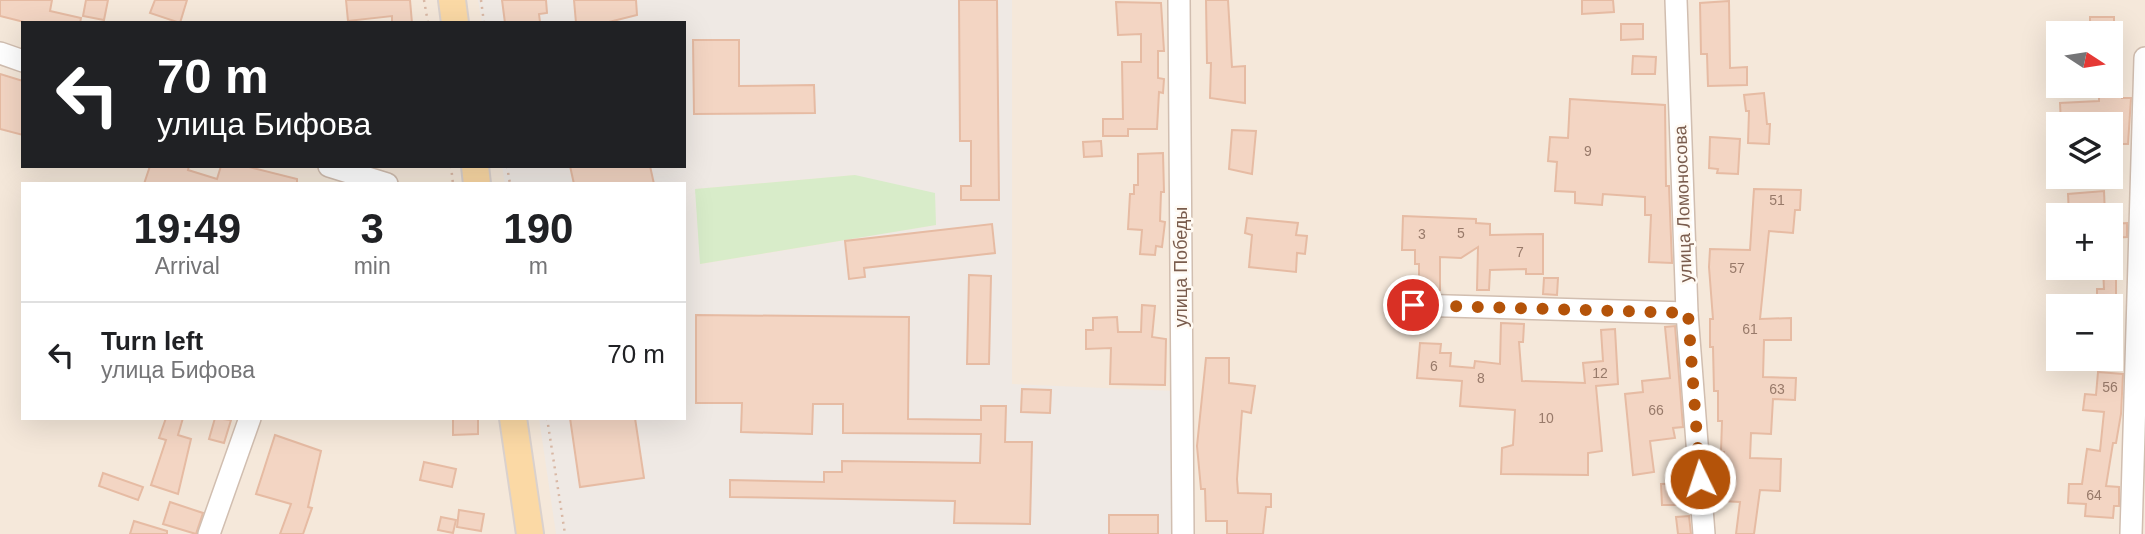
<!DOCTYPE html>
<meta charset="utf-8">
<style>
:root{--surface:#fff;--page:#f2f2f2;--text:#202124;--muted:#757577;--line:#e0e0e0}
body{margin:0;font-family:Helvetica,sans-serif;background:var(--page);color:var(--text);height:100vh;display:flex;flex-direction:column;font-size:26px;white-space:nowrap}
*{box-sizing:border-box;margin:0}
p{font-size:23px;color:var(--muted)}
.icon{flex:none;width:38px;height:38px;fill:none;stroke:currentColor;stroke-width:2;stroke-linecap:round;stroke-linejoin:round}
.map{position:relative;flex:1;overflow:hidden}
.drawer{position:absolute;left:21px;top:182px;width:665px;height:238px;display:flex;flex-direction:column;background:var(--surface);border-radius:0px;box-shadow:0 7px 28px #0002}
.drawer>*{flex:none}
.guide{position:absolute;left:21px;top:21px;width:665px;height:147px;border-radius:0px;box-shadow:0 7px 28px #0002;background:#202124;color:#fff;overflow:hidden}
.needle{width:46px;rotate:102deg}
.controls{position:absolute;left:2046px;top:21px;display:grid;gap:14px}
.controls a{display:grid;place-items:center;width:77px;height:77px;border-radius:0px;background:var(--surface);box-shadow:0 7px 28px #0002;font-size:35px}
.pin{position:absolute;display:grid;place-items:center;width:60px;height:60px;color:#fff;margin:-30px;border:4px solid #fff;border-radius:50%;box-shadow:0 2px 7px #0007}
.me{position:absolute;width:77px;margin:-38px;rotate:356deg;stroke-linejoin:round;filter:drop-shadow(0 0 5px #0008)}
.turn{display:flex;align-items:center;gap:24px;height:147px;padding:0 21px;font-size:32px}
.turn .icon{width:91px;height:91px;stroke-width:2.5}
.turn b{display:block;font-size:49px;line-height:60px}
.eta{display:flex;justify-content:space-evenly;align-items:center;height:119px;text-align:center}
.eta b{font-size:42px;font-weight:600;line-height:49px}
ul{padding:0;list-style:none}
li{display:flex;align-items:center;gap:21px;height:105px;padding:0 21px;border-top:2px solid var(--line)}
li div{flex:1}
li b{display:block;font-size:26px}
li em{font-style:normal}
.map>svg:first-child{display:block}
.residential{fill:#f5e8da;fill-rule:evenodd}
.industrial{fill:#efe9e4;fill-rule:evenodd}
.green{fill:#d8ecc9}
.building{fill:#f3d5c3;stroke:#e6bba3;stroke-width:2}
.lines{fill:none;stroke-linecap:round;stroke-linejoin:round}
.minor-casing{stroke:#d1beb0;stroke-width:24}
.major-casing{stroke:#dad1cd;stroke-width:30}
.path{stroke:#d9b8a5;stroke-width:2.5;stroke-dasharray:2 5;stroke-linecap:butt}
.minor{stroke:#fff;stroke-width:21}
.major{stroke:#fbd9a5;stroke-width:26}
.route{stroke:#b45309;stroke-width:12;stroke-dasharray:0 21.6}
.labels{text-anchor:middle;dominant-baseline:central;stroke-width:5;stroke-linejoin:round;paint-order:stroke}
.number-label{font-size:14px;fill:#987a6a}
.street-label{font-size:18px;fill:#7a5c4d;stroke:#fffaf3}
</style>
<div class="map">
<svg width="2145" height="534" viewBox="0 0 2145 534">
<rect width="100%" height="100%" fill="#fdf6ec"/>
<!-- residential -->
<path class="residential" d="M0,0H2145V534H0ZM23,23H684V166H23ZM2058,33H2110V86H2058ZM2058,124H2110V177H2058ZM23,184H684V418H23ZM2058,215H2110V268H2058ZM2058,306H2110V359H2058Z"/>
<!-- industrial -->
<path class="industrial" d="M478,0H1012V384L1175,391V534H556L539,418H684V184H505L502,166H684V23H482ZM855,175L936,225L701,264L696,189Z"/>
<!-- green -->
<polygon class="green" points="855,175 935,193 936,225 700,264 695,189"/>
<!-- building -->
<g class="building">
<polygon points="0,0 52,0 50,11 81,18 80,23 28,23 0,16"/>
<polygon points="86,0 108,0 104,20 83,16"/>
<polygon points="155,0 187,0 180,23 150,13"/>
<polygon points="346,0 410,0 412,23 392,23 392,16 348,21"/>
<polygon points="502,0 546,0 547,13 539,14 540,22 505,23"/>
<polygon points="574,0 636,0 637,15 605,23 576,23"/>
<polygon points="959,0 997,0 999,200 961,200 961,186 971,186 971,141 960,141"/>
<polygon points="1206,0 1228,0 1232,67 1245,66 1245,103 1210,98 1211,63 1207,63"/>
<polygon points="1582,0 1613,0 1614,12 1582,14"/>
<polygon points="1729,1 1730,68 1747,67 1747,85 1708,86 1707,54 1701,54 1700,3"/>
<polygon points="1116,2 1161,3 1164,51 1158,51 1158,78 1164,79 1163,93 1159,92 1157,129 1128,129 1128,136 1103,136 1103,119 1123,119 1122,62 1141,62 1141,34 1118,35"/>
<rect x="2090" y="17" width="24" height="16"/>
<polygon points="1621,24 1643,24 1643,39 1621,40"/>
<polygon points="693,40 739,40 739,86 814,85 815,113 694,114"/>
<polygon points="1633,56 1656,57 1655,74 1632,74"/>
<polygon points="0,74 23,81 23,135 0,129"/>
<polygon points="2099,86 2121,86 2122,98 2131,98 2128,144 2110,144 2110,124 2061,124 2060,103 2099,101"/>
<polygon points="1764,93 1767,124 1770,124 1769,144 1748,143 1749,111 1746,111 1744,95"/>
<polygon points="1570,99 1665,105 1666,186 1669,186 1672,263 1649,262 1651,215 1645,215 1645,197 1603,194 1602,205 1575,203 1575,192 1555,191 1557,162 1548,161 1550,137 1568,138"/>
<polygon points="1232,130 1256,131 1252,174 1229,169"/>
<polygon points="1710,137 1740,139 1738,174 1717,173 1718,169 1709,168"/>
<polygon points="1101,141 1102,156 1084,157 1083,142"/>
<polygon points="1163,153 1164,192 1161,192 1160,221 1165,222 1162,247 1156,246 1155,255 1140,254 1142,230 1128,229 1130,194 1134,194 1134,185 1138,185 1138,154"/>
<polygon points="150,166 189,166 188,170 217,179 221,166 245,166 297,179 297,184 144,184"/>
<polygon points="570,166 650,166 654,184 574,184"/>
<polygon points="1754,189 1801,190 1800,210 1795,210 1793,233 1769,231 1760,319 1791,318 1791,340 1764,340 1763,377 1796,378 1795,400 1773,399 1771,434 1751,433 1750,458 1781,459 1780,491 1760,490 1754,534 1736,534 1740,502 1722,501 1724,452 1721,452 1722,421 1718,421 1718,391 1714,391 1713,347 1710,347 1710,319 1713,319 1709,267 1710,249 1750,250"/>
<polygon points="2104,191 2105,215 2069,215 2068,194"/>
<polygon points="1403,216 1476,219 1476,223 1490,224 1490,235 1543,234 1543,274 1526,274 1526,269 1490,270 1489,290 1477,290 1478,247 1461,258 1440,257 1440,290 1419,290 1419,264 1415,264 1415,250 1402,250"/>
<polygon points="1247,218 1298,223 1296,235 1307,236 1305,254 1297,253 1296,272 1249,267 1252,235 1245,233"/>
<polygon points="2127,223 2127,237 2110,238 2110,224"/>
<polygon points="992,224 995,253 864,268 865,277 849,279 845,241"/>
<polygon points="2103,268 2116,268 2116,299 2110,299 2110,306 2097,306 2097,289 2104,289"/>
<polygon points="969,275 991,276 989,364 967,364"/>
<polygon points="1544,278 1558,278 1557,295 1543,294"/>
<polygon points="1142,305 1155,306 1152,337 1166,339 1165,385 1110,384 1111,348 1086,349 1086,330 1093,330 1093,318 1117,317 1118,332 1141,332"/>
<polygon points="696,315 909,317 908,419 981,420 981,406 1006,406 1005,442 1032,442 1030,524 954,523 955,501 730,497 730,480 824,482 824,472 842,472 842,461 980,463 981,434 843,433 843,404 813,404 812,434 741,432 742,403 696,403"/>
<polygon points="1501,323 1524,324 1523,342 1519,342 1522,381 1585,383 1583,363 1603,361 1601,330 1615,329 1618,384 1596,386 1602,451 1588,453 1588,475 1501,474 1502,448 1513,445 1515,410 1460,406 1462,381 1417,378 1420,343 1441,344 1440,353 1451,353 1450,366 1474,368 1475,361 1500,364"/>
<polygon points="1675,326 1683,427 1673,428 1675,438 1650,441 1654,472 1633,475 1625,394 1643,392 1642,381 1670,378 1665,327"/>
<polygon points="1206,358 1229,358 1229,383 1255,386 1251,413 1242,411 1237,479 1238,493 1271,494 1271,507 1266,507 1263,534 1227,534 1227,521 1206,521 1205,489 1201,489 1197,446"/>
<polygon points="2098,372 2123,374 2121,414 2116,443 2113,443 2106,486 2119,487 2119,506 2114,506 2113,518 2085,516 2086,504 2068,503 2069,484 2082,484 2087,449 2100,451 2104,412 2083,410 2085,394 2096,395"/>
<polygon points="1022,389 1051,390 1050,413 1021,412"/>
<polygon points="166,418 183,418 178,435 191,439 178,494 151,485 166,440 159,438"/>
<polygon points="215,418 231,420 224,443 209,439"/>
<polygon points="453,418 478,418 478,434 453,435"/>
<polygon points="570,418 635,418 644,478 580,487"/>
<polygon points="275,435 321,451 308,507 312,508 303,534 280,534 291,504 256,494"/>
<polygon points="424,462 456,469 452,487 420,480"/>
<polygon points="103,473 143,487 138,500 99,486"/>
<polygon points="1685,483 1686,505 1662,505 1661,484"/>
<polygon points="170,502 203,513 196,534 163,524"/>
<polygon points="459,510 484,514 481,531 457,527"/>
<rect x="1109" y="515" width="49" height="19"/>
<polygon points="1689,516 1691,534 1678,534 1676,517"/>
<polygon points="441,517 456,520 453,533 438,530"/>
<polygon points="134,521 167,531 167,534 130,534"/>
</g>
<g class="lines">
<!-- minor casing -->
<g class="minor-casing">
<g id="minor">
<polyline points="1179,0 1183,534"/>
<polyline points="1676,0 1687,313 1704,534"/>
<polyline points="0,53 23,61"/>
<polyline points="329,166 387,184"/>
<polyline points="1413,305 1687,313"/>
<polyline points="209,534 250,418"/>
<polyline points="2131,534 2145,58"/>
</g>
</g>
<!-- major casing -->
<g class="major-casing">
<g id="major">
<polyline points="452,0 455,23"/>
<polyline points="475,166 477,184"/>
<polyline points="513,418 530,534"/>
</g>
</g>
<!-- path -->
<g class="path">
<polyline points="424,0 428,23"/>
<polyline points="481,0 484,23"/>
<polyline points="451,166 453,184"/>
<polyline points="507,166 510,184"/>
<polyline points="547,418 565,534"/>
</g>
<!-- minor -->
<use href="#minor" class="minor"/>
<!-- major -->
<use href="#major" class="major"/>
</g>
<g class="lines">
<!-- route -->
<polyline class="route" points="1413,305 1688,313 1700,479"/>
</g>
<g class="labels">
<!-- number labels -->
<g class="number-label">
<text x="1588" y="151">9</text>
<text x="1777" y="200">51</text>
<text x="1461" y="233">5</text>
<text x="1422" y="234">3</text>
<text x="1520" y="252">7</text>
<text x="1737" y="268">57</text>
<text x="1750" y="329">61</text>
<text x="1434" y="366">6</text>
<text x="1600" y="373">12</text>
<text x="1481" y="378">8</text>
<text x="2110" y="387">56</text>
<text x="1777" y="389">63</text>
<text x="1656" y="410">66</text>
<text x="1546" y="418">10</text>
<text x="2094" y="495">64</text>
</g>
<!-- street labels -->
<g class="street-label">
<text transform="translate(1683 204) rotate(-92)">улица Ломоносова</text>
<text transform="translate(1181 267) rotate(-90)">улица Победы</text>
</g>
</g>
</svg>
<div class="controls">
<a><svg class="needle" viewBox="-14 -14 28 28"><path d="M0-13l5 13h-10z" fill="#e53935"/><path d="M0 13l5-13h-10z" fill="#757577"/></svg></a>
<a><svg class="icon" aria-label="layers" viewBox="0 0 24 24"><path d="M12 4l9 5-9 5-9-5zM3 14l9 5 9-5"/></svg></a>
<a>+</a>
<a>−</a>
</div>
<div class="pin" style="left:1413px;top:305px;background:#d93025"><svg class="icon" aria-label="arrive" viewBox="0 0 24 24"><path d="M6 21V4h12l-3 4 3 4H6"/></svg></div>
<svg class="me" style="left:1700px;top:479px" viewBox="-20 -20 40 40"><circle r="17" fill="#b45309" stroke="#fff" stroke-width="3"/><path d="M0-11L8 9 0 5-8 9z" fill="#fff"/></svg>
<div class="guide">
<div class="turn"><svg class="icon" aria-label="left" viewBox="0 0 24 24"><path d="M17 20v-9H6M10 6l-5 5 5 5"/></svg><div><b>70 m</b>улица Бифова</div></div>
</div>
<section class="drawer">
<div class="eta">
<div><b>19:49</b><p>Arrival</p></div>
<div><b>3</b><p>min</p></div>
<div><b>190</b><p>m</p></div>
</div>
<ul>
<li><svg class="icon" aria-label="left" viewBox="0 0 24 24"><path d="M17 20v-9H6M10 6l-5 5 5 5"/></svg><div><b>Turn left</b><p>улица Бифова</p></div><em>70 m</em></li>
</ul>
</section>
</div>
